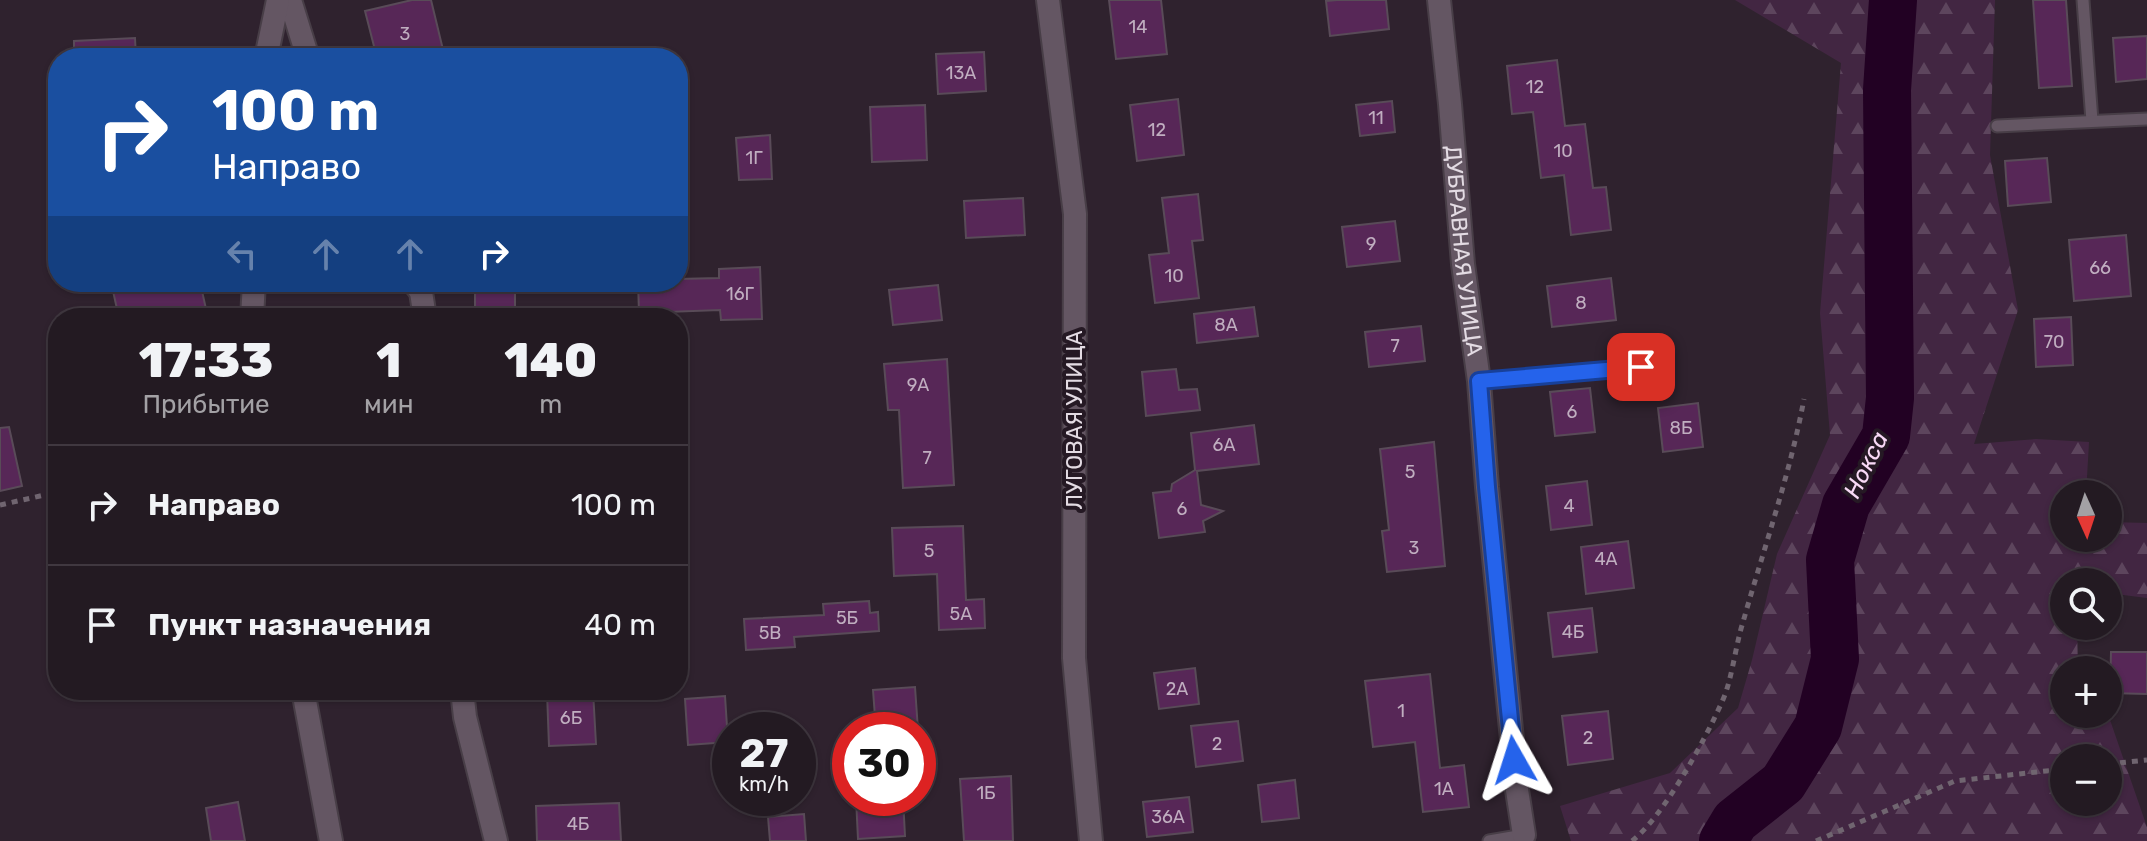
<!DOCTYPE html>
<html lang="ru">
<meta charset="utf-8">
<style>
:root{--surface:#231a22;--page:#2b232a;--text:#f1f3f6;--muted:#a3a1a5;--line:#403840}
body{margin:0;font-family:Rubik,sans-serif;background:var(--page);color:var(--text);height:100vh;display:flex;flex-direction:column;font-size:30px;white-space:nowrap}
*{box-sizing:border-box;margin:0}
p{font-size:26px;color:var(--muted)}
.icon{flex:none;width:44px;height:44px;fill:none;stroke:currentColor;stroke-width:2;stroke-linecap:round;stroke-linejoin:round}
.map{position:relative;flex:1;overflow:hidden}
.details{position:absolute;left:48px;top:308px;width:640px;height:392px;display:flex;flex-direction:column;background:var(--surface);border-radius:32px;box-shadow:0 2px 6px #0004,0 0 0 2px var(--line)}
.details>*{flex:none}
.banner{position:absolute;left:48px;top:48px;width:640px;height:244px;border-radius:32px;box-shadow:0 2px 6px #0004,0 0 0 2px var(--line);background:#1a4fa0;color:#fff;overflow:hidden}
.needle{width:52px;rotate:177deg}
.controls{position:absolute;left:2050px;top:480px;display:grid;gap:16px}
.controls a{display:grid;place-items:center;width:72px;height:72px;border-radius:50%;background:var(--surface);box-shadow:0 2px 6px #0004,0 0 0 2px var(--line);font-size:40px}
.speed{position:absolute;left:712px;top:712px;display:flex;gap:16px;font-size:40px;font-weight:700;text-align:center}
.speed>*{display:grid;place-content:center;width:104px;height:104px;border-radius:50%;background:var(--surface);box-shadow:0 2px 6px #0004,0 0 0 2px var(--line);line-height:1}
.speed small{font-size:20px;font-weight:400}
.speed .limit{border:12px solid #d22;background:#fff;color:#111}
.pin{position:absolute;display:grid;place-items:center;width:68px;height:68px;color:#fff;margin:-34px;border-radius:16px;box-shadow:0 4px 12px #0006}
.me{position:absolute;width:88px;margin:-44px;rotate:354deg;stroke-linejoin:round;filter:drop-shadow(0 0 6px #0008)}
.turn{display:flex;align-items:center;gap:28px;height:168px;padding:0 32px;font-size:36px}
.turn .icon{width:104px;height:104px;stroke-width:2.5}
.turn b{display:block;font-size:56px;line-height:68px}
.lanes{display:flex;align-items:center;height:76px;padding:0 32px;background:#0003;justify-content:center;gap:40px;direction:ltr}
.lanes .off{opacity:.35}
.eta{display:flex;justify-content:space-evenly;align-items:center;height:136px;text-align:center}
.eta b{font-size:48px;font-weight:800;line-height:56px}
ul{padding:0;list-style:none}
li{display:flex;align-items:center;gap:24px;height:120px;padding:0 32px;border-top:2px solid var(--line)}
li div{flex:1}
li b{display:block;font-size:30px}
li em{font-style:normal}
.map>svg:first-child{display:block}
.forest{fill:url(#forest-firs);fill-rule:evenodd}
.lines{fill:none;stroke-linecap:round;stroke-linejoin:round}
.river{stroke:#220123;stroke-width:48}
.building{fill:#572757;stroke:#594b58;stroke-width:2}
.service-casing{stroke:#483e47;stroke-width:15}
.minor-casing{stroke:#483e47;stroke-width:26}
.path{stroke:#706570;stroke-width:5;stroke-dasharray:6 6;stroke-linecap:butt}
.service{stroke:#645663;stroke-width:11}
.minor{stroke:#645663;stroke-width:22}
.route-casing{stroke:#184099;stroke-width:20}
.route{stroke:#2563eb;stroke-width:14}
.labels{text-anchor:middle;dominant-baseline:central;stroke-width:8;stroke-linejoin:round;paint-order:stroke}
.number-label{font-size:18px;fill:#c0aec0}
.street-label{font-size:22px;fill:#e3dbe3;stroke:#251924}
.water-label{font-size:24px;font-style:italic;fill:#f8d9f6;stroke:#251924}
</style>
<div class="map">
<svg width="2147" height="841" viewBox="0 0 2147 841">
<defs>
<pattern id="forest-firs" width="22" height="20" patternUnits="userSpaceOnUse" patternTransform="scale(2)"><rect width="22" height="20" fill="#422642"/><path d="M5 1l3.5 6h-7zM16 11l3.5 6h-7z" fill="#5d455d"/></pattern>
</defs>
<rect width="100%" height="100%" fill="#2f222e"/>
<!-- forest -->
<path class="forest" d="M1735,0H1995L1990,155L2018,310L1974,444L2036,439L2089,442L2086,494H2064V538H2108V522L2147,523V598L2108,593V582H2064V626H2077L2078,670H2064V714H2079L2110,720L2147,827V841H1571L1560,806L1670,773L1738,708L1752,660L1777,554L1830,435L1820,313L1841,63ZM2108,758V802H2064V758Z"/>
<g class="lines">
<!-- river -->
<polyline class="river" points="1723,841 1735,821 1783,783 1818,727 1835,659 1830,560 1846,505 1886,436 1890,398 1887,90 1893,0"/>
</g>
<!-- building -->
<g class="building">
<polygon points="412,0 431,0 445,58 377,58 365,11"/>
<polygon points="1109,0 1161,0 1167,54 1116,59"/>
<polygon points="1337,0 1386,0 1389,29 1330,36 1326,1"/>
<polygon points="2033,0 2066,0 2072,86 2039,88"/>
<polygon points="2147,36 2147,79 2116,82 2113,38"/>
<polygon points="135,38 136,58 74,58 74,41"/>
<polygon points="984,52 986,91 938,94 936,54"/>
<polygon points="1557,60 1565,126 1585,124 1593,188 1606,187 1611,230 1571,235 1564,175 1541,178 1533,112 1512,114 1507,66"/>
<polygon points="1178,99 1184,155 1137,161 1130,105"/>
<polygon points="1392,101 1395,132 1360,136 1356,105"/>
<polygon points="925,105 927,160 872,162 870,107"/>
<polygon points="770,135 772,179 739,180 736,138"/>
<polygon points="2047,158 2051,202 2008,206 2005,161"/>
<polygon points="1198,194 1203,240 1192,241 1199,298 1155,303 1149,255 1169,253 1162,198"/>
<polygon points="1023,198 1025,235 966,238 964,201"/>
<polygon points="1395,221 1400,261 1347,267 1342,227"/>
<polygon points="2126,235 2131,296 2074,301 2069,240"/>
<polygon points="760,267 762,319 721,320 720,310 639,313 638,282 678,282 678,279 719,278 719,269"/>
<polygon points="1611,278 1616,320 1552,327 1547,286"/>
<polygon points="151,282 200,282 206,309 164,318 119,318 113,291"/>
<rect x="475" y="282" width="40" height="36"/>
<polygon points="938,285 942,320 893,325 889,290"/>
<polygon points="1254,307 1258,336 1197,343 1194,314"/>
<polygon points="2071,317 2073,365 2036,367 2034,319"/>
<polygon points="1421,326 1425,361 1369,367 1365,332"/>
<polygon points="947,359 954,485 903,488 899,410 888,410 884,364"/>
<polygon points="1176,369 1179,390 1197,389 1200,410 1146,416 1142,372"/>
<polygon points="1590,388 1595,432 1555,436 1550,392"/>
<polygon points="1698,403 1703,447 1663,452 1658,408"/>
<polygon points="1254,425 1259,464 1197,471 1201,505 1223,511 1203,521 1205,532 1159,538 1153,493 1171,491 1172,484 1195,470 1191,433"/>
<polygon points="9,427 22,486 0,491 0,428"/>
<polygon points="1434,442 1445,566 1387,572 1382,531 1389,530 1380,449"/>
<polygon points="1587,481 1592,525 1551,530 1546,486"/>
<polygon points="963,526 966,600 984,599 985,628 939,630 937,574 894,576 892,528"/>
<polygon points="1628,541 1634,588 1586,594 1581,547"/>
<polygon points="869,601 870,613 878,612 879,631 794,637 795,647 746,650 744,619 824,615 823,604"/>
<polygon points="1592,608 1597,652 1553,657 1548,613"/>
<polygon points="2111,652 2147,652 2147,694 2110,693"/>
<polygon points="1195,668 1199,704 1159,709 1154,673"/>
<polygon points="1430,674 1440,768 1464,765 1469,807 1423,812 1415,742 1373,747 1365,681"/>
<polygon points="915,687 918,730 876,730 873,690"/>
<polygon points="593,691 596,744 549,746 547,692"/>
<polygon points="725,696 728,742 688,745 685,699"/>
<polygon points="1608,711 1613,759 1568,765 1562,716"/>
<polygon points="1238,721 1243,761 1196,767 1191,726"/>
<polygon points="1011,776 1013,841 964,841 960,779"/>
<polygon points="1295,780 1299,818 1262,822 1258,785"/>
<polygon points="1189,797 1193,832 1147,837 1143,802"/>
<polygon points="856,798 903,798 905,836 858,839"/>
<polygon points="238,802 245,841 211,841 206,808"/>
<polygon points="619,803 621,841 537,841 536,806"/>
<polygon points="804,814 806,841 770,841 768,817"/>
</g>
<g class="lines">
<!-- service casing -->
<g class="service-casing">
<g id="service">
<polyline points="2083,0 2092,121"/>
<polyline points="1997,126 2147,119"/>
<polyline points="1479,381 1641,367"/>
<polyline points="1489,841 1524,835"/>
</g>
</g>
<!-- minor casing -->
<g class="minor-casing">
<g id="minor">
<polyline points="290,0 308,58"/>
<polyline points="1048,0 1075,214 1074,658 1091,841"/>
<path id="s1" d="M1439,0L1450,104L1463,264L1479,381L1487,487L1517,790L1524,835"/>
<polyline points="266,58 278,0"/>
<polyline points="413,282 421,292 425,318"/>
<polyline points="252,318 254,282"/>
<polyline points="303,690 331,841"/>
<polyline points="462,690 465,717 496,841"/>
</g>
</g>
<!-- path -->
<g class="path">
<polyline points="0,505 58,492"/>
<polyline points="2108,764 2147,760"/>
<path d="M1632,841C1663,817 1704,742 1721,704C1732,682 1735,647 1743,622C1764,548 1790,474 1804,399"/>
<polyline points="1816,841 1955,781 2064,769"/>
</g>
<!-- service -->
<use href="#service" class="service"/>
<!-- minor -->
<use href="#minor" class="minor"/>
</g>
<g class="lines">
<!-- route casing -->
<g class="route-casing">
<polyline id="route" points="1514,760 1487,487 1479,381 1641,367"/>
</g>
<!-- route -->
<use href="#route" class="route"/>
</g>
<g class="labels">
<!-- number labels -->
<g class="number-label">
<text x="1138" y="27">14</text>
<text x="405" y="34">3</text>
<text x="961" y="73">13А</text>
<text x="1535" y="87">12</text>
<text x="1376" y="118">11</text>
<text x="1157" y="130">12</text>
<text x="1563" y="151">10</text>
<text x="754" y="158">1Г</text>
<text x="1371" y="244">9</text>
<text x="2100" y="268">66</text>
<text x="1174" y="276">10</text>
<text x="740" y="294">16Г</text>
<text x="1581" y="303">8</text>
<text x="1226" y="325">8А</text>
<text x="2054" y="342">70</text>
<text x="1395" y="346">7</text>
<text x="918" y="385">9А</text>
<text x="1572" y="412">6</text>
<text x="1681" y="428">8Б</text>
<text x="1224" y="445">6А</text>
<text x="927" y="458">7</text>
<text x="1410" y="472">5</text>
<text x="1569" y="506">4</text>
<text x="1182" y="509">6</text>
<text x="1414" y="548">3</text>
<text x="929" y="551">5</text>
<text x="1606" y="559">4А</text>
<text x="961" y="614">5А</text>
<text x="847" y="618">5Б</text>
<text x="1573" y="632">4Б</text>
<text x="770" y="633">5В</text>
<text x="1177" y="689">2А</text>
<text x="1401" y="711">1</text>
<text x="571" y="718">6Б</text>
<text x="1588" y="738">2</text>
<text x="1217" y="744">2</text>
<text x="1444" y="789">1А</text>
<text x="986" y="793">1Б</text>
<text x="1168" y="817">36А</text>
<text x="578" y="824">4Б</text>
</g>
<!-- street labels -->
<g class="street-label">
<text stroke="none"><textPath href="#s1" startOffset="252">ДУБРАВНАЯ УЛИЦА</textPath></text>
<text transform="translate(1074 420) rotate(-90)">ЛУГОВАЯ УЛИЦА</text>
</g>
<!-- water labels -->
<g class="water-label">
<text transform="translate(1866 465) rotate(-64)">Нокса</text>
</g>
</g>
</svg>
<div class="controls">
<a><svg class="needle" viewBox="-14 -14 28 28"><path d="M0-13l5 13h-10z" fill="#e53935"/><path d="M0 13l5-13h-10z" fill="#a3a1a5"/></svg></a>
<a><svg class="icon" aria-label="search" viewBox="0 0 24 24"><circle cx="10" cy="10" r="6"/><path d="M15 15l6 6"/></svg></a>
<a>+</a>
<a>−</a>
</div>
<div class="speed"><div>27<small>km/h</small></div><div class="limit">30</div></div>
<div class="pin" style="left:1641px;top:367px;background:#d93025"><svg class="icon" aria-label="arrive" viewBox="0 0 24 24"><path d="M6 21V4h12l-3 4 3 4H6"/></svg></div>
<svg class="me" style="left:1514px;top:760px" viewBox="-20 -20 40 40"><path d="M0-17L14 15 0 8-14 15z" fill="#2563eb" stroke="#fff" stroke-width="4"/></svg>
<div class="banner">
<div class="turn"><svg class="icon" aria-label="right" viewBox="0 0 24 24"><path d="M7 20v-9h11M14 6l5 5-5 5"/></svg><div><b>100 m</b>Направо</div></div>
<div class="lanes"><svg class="icon off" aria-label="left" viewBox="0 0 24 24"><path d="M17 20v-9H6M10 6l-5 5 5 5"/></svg><svg class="icon off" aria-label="ahead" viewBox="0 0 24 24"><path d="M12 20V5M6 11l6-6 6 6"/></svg><svg class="icon off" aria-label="ahead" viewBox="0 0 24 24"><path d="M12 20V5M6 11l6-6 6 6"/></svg><svg class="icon" aria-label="right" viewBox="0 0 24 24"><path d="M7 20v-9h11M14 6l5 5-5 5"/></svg></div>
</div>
<section class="details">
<div class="eta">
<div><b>17:33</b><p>Прибытие</p></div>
<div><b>1</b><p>мин</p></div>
<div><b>140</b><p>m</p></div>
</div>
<ul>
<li><svg class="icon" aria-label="right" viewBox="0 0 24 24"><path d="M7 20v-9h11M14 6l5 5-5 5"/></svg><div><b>Направо</b></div><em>100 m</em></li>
<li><svg class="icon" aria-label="arrive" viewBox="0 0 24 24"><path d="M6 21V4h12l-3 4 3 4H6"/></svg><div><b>Пункт назначения</b></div><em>40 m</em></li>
</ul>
</section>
</div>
